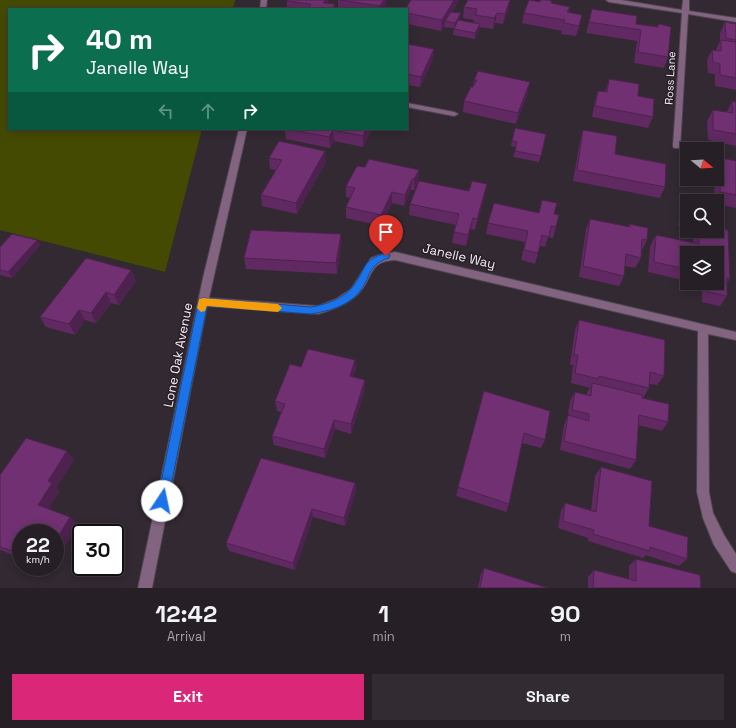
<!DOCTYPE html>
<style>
:root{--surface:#261f26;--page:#322c32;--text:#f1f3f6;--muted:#a4a2a7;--line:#423d43;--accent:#db2777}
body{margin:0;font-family:"Space Grotesk",sans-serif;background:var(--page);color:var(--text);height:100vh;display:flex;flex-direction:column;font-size:15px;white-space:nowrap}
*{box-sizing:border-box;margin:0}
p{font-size:13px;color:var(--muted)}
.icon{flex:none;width:22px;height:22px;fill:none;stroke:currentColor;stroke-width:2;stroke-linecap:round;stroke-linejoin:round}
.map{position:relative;height:588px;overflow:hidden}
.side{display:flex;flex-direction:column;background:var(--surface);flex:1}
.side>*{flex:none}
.banner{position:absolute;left:8px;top:8px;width:400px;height:122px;border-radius:0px;box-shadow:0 2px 10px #0003,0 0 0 1px var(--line);background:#0b6e4f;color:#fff;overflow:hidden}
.needle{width:26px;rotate:108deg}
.tools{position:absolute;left:680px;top:142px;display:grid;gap:8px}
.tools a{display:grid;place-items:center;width:44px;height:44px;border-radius:0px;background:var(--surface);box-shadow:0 2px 10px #0003,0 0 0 1px var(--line);font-size:20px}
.speed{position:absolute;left:12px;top:524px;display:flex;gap:8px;font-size:20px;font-weight:700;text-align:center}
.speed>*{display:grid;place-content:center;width:52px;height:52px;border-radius:50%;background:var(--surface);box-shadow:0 2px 10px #0003,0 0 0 1px var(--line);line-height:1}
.speed small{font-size:10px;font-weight:400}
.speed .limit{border:2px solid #111;border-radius:6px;background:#fff;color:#111}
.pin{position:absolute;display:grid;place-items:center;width:34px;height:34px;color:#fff;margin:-41px -17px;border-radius:50% 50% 50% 0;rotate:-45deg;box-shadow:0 0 4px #0007}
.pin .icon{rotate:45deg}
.me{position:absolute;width:44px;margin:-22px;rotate:11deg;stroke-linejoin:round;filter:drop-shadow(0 0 3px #0008)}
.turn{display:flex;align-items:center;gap:14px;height:84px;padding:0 12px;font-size:18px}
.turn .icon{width:52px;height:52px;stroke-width:2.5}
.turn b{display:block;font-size:28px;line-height:34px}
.lanes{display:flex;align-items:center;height:38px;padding:0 12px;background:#0003;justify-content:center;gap:20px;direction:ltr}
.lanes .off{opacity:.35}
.eta{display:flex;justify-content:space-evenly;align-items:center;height:68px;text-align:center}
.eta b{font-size:24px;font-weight:800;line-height:28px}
.button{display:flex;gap:8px;margin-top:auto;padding:8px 12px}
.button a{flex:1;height:46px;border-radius:0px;background:var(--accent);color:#fff;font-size:16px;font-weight:800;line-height:46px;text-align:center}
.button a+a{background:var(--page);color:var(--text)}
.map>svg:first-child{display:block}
.green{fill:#454a03}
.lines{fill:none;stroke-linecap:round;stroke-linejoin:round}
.street-casing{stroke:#4d444d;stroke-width:2}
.street{fill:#826481;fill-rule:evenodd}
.wall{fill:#602961}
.shaded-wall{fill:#4e224f}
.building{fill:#703071;stroke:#4e224f}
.route{fill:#1a73e8;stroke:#114b97}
.slow{fill:#f59e0b}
.labels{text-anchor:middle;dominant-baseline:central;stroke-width:3;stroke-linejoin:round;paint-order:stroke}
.far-street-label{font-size:11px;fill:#f1ebf1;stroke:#281f28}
.street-label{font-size:13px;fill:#f1ebf1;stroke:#281f28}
</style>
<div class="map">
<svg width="736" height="588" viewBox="0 0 736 588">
<rect width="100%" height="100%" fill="#322932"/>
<!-- green -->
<polygon class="green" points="0,0 235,0 233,9 9,9 9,129 202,129 165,272 0,230"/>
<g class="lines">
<!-- street casing -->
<g class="street-casing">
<g id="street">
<polygon points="261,0 267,0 266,9 260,9"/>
<polygon points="606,0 621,0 682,10 683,0 689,0 689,11 736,18 736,22 688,14 680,148 674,148 673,146 682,13 609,2"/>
<polygon points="407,103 454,112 458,114 454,116 407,107"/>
<path d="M239,129H247L209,298L318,306L336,299L351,289L371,258L379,255L395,252L736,332V340L708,334L709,492L713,513L724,535L736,554V573L731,571L714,545L703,518L697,492L698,331L395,260C367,261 374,279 357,295C346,305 332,310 318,314L207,306L152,588H138L203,278Z"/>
</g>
</g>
<!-- street -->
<use href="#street" class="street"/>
</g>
<!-- wall -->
<g class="wall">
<polygon points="328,0 328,3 335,9 287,9 287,1"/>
<polygon points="338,0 386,0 386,8 385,9 338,9"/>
<polygon points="411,0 459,0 452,12 460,19 459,21 474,23 474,20 463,18 464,7 510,0 508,11 503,24 495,23 493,29 479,27 479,30 475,39 453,35 454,28 444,27 445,24 441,31 407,24 407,9"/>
<polygon points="552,1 552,4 570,7 568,13 580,26 576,36 561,34 562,31 522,23 524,13 540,2"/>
<polygon points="592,9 636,24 657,27 658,25 668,57 664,68 634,63 637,41 586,33"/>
<polygon points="725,22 736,24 736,90 715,86 715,74 708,73 707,60 712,50 716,50 720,41 720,33"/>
<polygon points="407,44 433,60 420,87 407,85"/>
<polygon points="609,79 638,96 653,117 648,128 592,117 595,101 598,91 605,92"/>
<polygon points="474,80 528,93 516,124 463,112 464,101 473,87"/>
<polygon points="732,101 736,102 736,146 708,140 707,121 713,110 727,112"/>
<polygon points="285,129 372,129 363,147 334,141 330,148 286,139"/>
<polygon points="583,130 615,154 665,187 660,198 573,181 580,141"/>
<polygon points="546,134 539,162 513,157 516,147 511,146 512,141"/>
<polygon points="269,158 326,162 297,214 262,206 261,195 276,170 270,169"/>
<polygon points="721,158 736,161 736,208 717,204 717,201 714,201 715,179 717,179 717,165"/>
<polygon points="365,167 419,170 418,181 414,190 411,190 404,206 392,203 381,226 346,218 346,207 350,198 346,197 346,186"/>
<polygon points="485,195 475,230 471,229 466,246 452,243 454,232 456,225 409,215 410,204"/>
<polygon points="684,199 687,201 687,228 678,226 681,205"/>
<polygon points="542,200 554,214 556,227 553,238 548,237 545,247 540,246 535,264 521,260 525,242 486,234 488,223 539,213"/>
<polygon points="590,219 628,227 629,224 647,240 642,250 641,250 641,258 635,268 625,266 624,276 619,286 579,277 586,229"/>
<polygon points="695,231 717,231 730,279 727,283 727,296 720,306 702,302 702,284 697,283 717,283 717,253 687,253 687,281 648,272 650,246 656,235 693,243 693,235"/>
<polygon points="341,234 341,245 337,274 246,269 244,258"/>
<polygon points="37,240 40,245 12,278 0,275 0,247"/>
<polygon points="136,281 119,305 111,303 96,323 85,320 75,335 46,327 40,317"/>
<polygon points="579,320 664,376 657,385 649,384 649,388 643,398 668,422 662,431 638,425 636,460 630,469 560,450 564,425 568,415 570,401 575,392 587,395 587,392 590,388 571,383 573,365 570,365 575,330"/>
<polygon points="355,360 356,370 353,377 365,389 351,434 335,429 325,458 274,445 272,436 281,412 277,411 275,401 301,367"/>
<polygon points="484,391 545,440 541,448 522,443 509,504 506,512 456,496"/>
<polygon points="74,460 56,488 60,491 48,509 70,517 78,525 55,562 55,533 21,533 21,558 0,550 0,475"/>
<polygon points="601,467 649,526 687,559 679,566 646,555 643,558 588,541 588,538 558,528 561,511 565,503 591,510 595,476"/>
<polygon points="355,483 356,491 345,526 313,517 295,570 229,551 226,543"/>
<polygon points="636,559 701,588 588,588 588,577 594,570 629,579 629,566"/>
<polygon points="484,568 548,588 478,588 481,574"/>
</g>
<!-- shaded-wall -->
<g class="shaded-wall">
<polygon points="325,0 328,0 328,7 323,3"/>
<polygon points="384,0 386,0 386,8 385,9 380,9 380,6"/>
<polygon points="454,0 459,0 446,21 445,21 445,24 441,31 442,20"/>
<polygon points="510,0 508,11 503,24 505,14"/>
<polygon points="335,4 335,9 332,9"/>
<polygon points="461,13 460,19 454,29 455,23"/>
<polygon points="497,13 495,23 493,29 494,18"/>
<polygon points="582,15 580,26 576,36 579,26"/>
<polygon points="480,24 479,30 475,39 475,33"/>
<polygon points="434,49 433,60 420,87 421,77"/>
<polygon points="530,82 528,93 516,124 518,113"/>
<polygon points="366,129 372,129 363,147 363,136"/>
<polygon points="333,130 334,141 330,148 329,137"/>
<polygon points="325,151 326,162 297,214 296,203"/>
<polygon points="419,170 418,181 414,190 414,179"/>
<polygon points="412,179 411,190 404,206 405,195"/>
<polygon points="487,184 485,195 475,230 477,219"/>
<polygon points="392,192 392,203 381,226 381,215"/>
<polygon points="473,218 471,229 466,246 468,235"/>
<polygon points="341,234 341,245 337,274 336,263"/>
<polygon points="37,240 40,245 12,278 8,272"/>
<polygon points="131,270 136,281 119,305 114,295"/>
<polygon points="106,292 111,303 96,323 91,313"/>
<polygon points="79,310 85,320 75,335 69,324"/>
<polygon points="355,360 356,370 350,386 350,376"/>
<polygon points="365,380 365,389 351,434 351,424"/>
<polygon points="334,420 335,429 325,458 324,449"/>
<polygon points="67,451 74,460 56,488 60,491 46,513 38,505 48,481"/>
<polygon points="355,483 356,491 345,526 344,518"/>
<polygon points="312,509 313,517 295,570 293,563"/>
<polygon points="70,517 78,525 55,562 55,542"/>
</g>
<!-- building -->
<g class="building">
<polygon points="287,0 325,0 323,3 335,4 332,9 308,9 311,4 287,1"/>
<polygon points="340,0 384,0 380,6"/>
<polygon points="411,0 454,0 442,20 407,13 407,9 405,9"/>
<polygon points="468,0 510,0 505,14 497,13 494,18 475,15 477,9 464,7"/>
<polygon points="529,0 540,2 540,0 548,0 552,1 551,3 570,7 567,12 582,15 579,26 564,23 565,20 524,13"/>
<polygon points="592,9 637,16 636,24 658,27 658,25 660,24 671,27 668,57 638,52 641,30 589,22"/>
<polygon points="451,12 461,13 455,23 445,21"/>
<polygon points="458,20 480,24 475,33 454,29"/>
<polygon points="725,22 736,24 736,40 726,38"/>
<polygon points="721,40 736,42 736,78 720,75 720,64 713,62 712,50 721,51"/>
<polygon points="407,44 434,49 421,77 407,74"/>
<polygon points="478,71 530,82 518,113 464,101 471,87 473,87 477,80 474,80"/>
<polygon points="609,79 639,84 638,96 654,99 653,117 595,106 598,91 607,92"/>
<polygon points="732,101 736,102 736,134 713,130 713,110 733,113"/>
<polygon points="515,128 546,134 541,156 515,151 517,142 512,141"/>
<polygon points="288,129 366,129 363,136 333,130 329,137"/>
<polygon points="583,130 617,136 615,154 666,164 665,187 577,170"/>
<polygon points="279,141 325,151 296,203 261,195 282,160 269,158"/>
<polygon points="721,158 736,161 736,195 720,192"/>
<polygon points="369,159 419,170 414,179 412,179 405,195 392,192 381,215 346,207 355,188 346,186 357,166 365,167"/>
<polygon points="419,181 469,191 472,181 487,184 477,219 473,218 468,235 454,232 459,214 410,204"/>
<polygon points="684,199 691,201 687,201 687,222 681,221"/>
<polygon points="542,200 557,203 554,214 559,215 556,227 551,226 549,237 542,235 538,253 524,250 528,231 488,223 494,203 539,213"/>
<polygon points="590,219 630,227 629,224 648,228 647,240 642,239 641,258 626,254 624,276 583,266"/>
<polygon points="717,228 728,230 730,279 727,278 727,296 708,292 708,283 717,283 717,253 687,253 687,269 654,262 656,235 699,244 699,231 717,231"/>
<polygon points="251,230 341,234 336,263 244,258"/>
<polygon points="12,234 37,240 8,272 0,270 0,247"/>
<polygon points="86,258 131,270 114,295 106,292 91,313 79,310 69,324 40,317"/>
<polygon points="579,320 665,340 664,376 650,372 649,388 599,376 598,379 575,373 578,355 574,355"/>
<polygon points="308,349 355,360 350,376 365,380 351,424 334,420 324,449 272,436 285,404 275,401 290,364 301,367"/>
<polygon points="592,383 642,395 642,398 669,404 668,422 639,415 636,460 564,441 568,415 589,421 589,414 572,410 575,392 591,396"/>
<polygon points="484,391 550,411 545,440 524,433 509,504 458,487"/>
<polygon points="26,438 67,451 48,481 52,483 38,505 70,517 55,542 55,533 21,533 21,554 0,547 0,475"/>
<polygon points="261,458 355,483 344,518 312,509 293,563 226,543"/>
<polygon points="601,467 652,481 649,526 688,537 687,559 650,547 650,551 593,534 594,530 563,521 565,503 596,512"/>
<polygon points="636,559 700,575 701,588 593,588 594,570 636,581"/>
<polygon points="484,568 548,588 480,588"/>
</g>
<!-- route -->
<path class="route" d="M386,253L389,254L390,256L389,258C369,264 371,275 361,290C349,306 329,311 311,314L207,306L168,501L167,505L162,507L158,505L157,501L199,299L203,298L311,307C327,304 344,299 354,285C367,267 362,260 386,253Z"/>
<!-- slow -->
<polygon class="slow" points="203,298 278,304 282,308 278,312 207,306 205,311 201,312 197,308 199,299"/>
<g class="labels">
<!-- far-street labels -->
<g class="far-street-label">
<text transform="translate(670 78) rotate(-87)">Ross Lane</text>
</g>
<!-- street labels -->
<g class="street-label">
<text transform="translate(459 256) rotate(13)">Janelle Way</text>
<text transform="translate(178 355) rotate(-79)">Lone Oak Avenue</text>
</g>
</g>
</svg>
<div class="tools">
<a><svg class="needle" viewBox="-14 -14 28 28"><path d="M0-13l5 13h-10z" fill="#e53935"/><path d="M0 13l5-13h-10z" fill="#a4a2a7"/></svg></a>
<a><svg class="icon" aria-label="search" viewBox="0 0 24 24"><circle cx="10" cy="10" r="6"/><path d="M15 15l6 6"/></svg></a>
<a><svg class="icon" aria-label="layers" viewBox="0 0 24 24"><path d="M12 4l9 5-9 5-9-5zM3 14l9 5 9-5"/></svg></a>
</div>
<div class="speed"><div>22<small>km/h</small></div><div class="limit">30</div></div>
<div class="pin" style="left:386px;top:256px;background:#d93025"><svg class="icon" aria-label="arrive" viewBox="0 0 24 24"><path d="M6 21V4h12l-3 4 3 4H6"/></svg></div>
<svg class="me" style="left:162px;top:501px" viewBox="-20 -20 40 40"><circle r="19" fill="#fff"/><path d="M0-13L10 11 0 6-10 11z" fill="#1a73e8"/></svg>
<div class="banner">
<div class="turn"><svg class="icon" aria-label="right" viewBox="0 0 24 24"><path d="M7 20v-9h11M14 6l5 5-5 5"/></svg><div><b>40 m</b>Janelle Way</div></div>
<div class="lanes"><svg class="icon off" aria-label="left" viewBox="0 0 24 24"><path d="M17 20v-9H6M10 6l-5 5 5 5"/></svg><svg class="icon off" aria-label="ahead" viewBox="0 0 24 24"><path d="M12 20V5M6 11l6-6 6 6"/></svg><svg class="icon" aria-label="right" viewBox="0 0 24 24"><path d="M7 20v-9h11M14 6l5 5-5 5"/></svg></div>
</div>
</div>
<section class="side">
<div class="eta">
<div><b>12:42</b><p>Arrival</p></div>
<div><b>1</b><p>min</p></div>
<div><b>90</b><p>m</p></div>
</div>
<div class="button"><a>Exit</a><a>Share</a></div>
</section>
